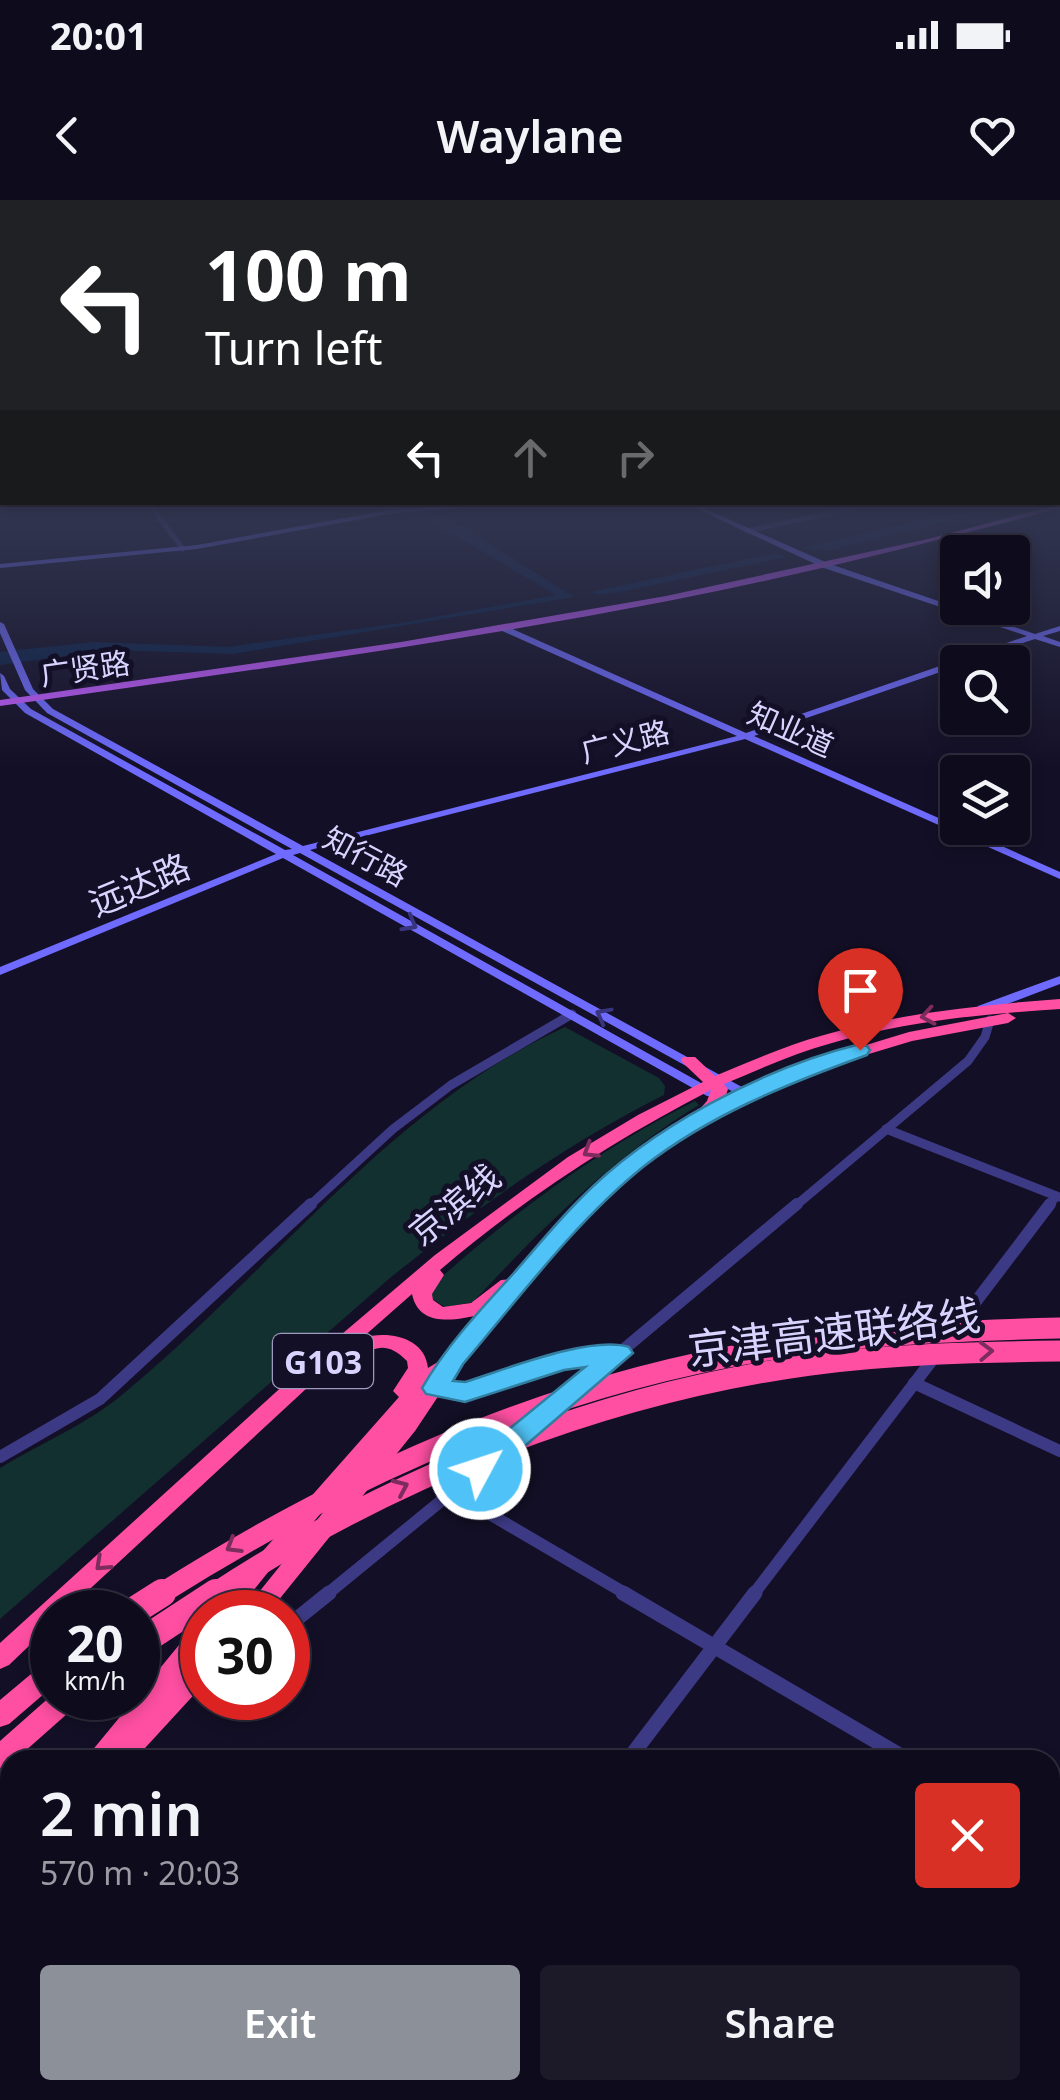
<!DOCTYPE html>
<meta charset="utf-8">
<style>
:root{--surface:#0e0b1c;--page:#1c1929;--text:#f1f3f6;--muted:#9b9ba3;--line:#2e2b3b;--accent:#8c9099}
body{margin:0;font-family:"Noto Sans","Noto Sans SC",sans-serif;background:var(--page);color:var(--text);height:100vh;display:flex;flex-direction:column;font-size:38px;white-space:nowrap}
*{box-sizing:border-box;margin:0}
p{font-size:32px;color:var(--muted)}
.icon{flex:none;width:55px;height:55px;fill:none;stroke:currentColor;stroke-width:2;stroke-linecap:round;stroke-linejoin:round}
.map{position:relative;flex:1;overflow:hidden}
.panel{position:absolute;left:0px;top:1550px;width:1060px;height:350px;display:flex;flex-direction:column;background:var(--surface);border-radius:30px 30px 0 0;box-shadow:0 5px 15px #0003,0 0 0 2px var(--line)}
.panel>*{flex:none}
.top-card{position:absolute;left:0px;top:0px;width:1060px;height:305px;box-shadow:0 5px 15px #0003,0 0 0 2px var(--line);background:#202124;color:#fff;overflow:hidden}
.fabs{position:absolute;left:940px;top:335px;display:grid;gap:20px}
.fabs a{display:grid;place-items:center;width:90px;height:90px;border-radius:10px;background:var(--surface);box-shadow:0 5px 15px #0003,0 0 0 2px var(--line);font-size:50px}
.speed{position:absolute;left:30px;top:1390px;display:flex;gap:20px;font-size:50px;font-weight:700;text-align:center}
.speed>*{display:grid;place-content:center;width:130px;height:130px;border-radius:50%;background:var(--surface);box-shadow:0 5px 15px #0003,0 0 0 2px var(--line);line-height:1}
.speed small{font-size:25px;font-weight:400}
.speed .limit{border:15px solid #d22;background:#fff;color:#111}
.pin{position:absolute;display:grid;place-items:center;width:85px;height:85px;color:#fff;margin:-102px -42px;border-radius:50% 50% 50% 0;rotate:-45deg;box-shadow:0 0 10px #0007}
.pin .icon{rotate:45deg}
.me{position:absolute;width:110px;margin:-55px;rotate:50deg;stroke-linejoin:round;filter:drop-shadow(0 0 8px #0008)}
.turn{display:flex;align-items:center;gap:35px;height:210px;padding:0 40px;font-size:45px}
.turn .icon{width:130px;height:130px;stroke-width:2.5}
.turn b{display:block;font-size:70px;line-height:85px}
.lanes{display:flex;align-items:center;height:95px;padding:0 40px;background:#0003;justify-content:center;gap:50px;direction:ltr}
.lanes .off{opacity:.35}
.round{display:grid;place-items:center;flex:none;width:105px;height:105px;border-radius:10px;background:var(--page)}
.overview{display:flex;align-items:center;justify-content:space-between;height:170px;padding:0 40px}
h1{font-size:60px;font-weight:600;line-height:75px}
.button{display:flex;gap:20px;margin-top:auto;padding:20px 40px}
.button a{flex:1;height:115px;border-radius:10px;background:var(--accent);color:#fff;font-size:40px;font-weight:600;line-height:115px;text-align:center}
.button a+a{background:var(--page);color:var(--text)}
.status{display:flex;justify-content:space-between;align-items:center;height:70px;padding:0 50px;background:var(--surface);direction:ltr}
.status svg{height:28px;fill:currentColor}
header{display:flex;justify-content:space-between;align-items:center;height:130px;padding:0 40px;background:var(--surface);font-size:45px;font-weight:600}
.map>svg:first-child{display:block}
.green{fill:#12302f}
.water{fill:#0c2248}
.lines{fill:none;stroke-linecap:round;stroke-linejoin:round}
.street-far3{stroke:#3d3a85;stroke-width:5}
.street-far2{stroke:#3d3a85;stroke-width:9}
.street-far1{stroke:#3d3a85;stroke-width:12}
.street{stroke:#3d3a85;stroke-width:15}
.secondary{fill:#6f6bff;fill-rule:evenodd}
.primary{fill:#c25bff;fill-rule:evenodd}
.highway{fill:#ff4fa3;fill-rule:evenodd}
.highway-bridge-far1{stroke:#ff4fa3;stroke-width:21}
.highway-bridge{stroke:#ff4fa3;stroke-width:28}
.oneway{stroke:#38347d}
.oneway2{stroke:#7d2c5e}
.route{fill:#4fc3f7;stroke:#337fa1;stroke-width:2.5}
.labels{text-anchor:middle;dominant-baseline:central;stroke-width:10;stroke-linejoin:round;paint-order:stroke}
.far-street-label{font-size:30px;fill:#d9d4ff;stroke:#130f26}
.shield{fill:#130f26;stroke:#9e99be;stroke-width:2.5}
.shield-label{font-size:32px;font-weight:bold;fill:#d9d4ff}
.street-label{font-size:35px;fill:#d9d4ff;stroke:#130f26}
.near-street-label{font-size:42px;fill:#d9d4ff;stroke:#130f26}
</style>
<div class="status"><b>20:01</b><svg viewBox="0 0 49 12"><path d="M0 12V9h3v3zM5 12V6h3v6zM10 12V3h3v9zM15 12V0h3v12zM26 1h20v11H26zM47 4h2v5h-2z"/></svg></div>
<header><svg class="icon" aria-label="back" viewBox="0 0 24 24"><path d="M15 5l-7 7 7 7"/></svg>Waylane<svg class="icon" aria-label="heart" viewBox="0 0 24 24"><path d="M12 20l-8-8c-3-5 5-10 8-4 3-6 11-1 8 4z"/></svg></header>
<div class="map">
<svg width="1060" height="1900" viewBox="0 0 1060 1900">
<rect width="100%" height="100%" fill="#130f26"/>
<!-- green -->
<g class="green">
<path d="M565,827L659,878L665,886L664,895C564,945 476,1009 390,1078L0,1419V1268C41,1243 86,1225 123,1194C269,1074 390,907 565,827Z"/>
<path d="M695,901L699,905C613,957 542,1028 473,1102L445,1107L431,1098L430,1090L437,1081C517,1010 599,949 695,901Z"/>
</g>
<!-- water -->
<g class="water">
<polygon points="402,304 427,305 574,397 233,454 108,450 0,465 0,452 94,442 228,447 407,422 556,395"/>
<polygon points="992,304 1016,304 827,351 801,348"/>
<polygon points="775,353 787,357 625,391 599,395 591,392"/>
</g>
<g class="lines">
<!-- street-far3 -->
<g class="street-far3">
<polyline points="149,304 183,349"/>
<polyline points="747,331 873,304"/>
</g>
<!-- street-far2 -->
<g class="street-far2">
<polyline points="886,929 1059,997"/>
<polyline points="308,1007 393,929 451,885 572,814"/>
<polyline points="794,1007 968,861 985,837 990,820"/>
<polyline points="1048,1007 1056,996"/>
</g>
<!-- street-far1 -->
<g class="street-far1">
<polyline points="955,1129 1050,1004"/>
<polyline points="914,1183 1060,1251"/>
<polyline points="436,1187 465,1192 562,1161 618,1153"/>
<polyline points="574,1191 797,1004"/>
<polyline points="0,1257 100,1199 311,1004"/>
<polyline points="452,1292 628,1395"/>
<polyline points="326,1395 496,1256"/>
<polyline points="753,1395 936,1155"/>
</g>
<!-- street -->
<g class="street">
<polyline points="623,1393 908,1560"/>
<polyline points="288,1426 329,1393"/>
<polyline points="628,1560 755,1393"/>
<polyline points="441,1890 453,1900"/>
<polyline points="370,1900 378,1890"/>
</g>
<!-- secondary -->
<g class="secondary">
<polygon points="477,304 508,304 389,314 197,349 0,368 0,364 197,345 389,310"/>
<polygon points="686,304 694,304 830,364 1035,434 1060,426 1060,431 1043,436 1060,442 1060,447 1035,439 966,462 958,462 958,466 754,536 1060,672 1060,679 745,539 310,650 751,892 753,895 746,899 300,653 293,655 719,893 717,896 707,896 283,658 0,775 0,767 276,654 25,513 2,490 0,473 4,476 10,489 31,509 285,650 292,649 47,513 25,490 0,433 0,422 4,424 33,489 53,509 303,646 737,536 500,430 500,426 506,426 746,533 1027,436 824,368"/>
<polygon points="1060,776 1060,784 986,812 978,812 976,809 978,806"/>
</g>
<!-- primary -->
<path class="primary" d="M1060,304V308C930,343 800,375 668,401C447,444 223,474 0,506V500L401,442L666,396L928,339Z"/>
<!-- highway -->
<g class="highway">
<path d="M1060,799V809C983,814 906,821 832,843C795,853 760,869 724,884L728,889L724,901L797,866L909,832L1008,813L1016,818L1008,823L912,841L809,872L695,929L641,966L596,1007L461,1162L415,1231L269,1412H243L350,1279L282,1359L274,1361L266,1359L262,1352L399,1197L393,1191L408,1168L407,1161C376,1129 363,1165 334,1163L65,1412H52V1424L9,1465L0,1469V1443L309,1162L435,1055L568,957L638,915L703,882L683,863L681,860L683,857H695L715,876C751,861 787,845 824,835C901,813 980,805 1060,799ZM711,890L707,901L697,912L698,914C622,951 567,1017 512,1079L501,1080L471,1103L443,1107L433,1100L432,1094L444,1075L440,1070C523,999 614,940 711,890ZM412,1094C419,1128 455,1120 480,1115L441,1160L428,1168C425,1137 388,1130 362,1138Z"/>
<polygon points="257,1361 265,1364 269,1371 236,1412 210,1412 249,1364"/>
<polygon points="202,1425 202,1452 196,1460 202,1458 202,1486 134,1560 87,1560 91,1552 193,1428"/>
<polygon points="52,1461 52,1487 9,1524 0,1527 0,1500 43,1464"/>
<polygon points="52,1495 52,1498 80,1498 76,1506 15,1560 10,1560 9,1565 0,1569 0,1541"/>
<polygon points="10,1656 10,1689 0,1693 0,1660"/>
</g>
<!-- highway-bridge-far1 -->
<g class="highway-bridge-far1">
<path d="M159,1395C358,1269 575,1173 810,1144C894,1133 976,1130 1060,1128"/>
<path d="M212,1395C390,1278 598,1194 810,1165C893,1154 976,1152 1060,1151"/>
</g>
<!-- highway-bridge -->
<g class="highway-bridge">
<polyline points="132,1412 162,1393"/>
<polyline points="138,1444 216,1393"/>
</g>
</g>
<!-- one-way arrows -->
<defs><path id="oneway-chevron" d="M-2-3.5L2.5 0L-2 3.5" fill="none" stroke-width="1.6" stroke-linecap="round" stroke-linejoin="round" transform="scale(2.5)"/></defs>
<g class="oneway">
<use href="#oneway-chevron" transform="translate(410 724) rotate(29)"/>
<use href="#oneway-chevron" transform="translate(603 815) rotate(-152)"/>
</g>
<g class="oneway2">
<use href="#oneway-chevron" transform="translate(928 816) rotate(170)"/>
<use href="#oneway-chevron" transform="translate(590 951) rotate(148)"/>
<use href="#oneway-chevron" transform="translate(986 1151) rotate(-2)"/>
<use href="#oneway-chevron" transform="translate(401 1287) rotate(-24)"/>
<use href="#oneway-chevron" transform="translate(233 1346) rotate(149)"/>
<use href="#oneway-chevron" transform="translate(102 1364) rotate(137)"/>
</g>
<!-- sky -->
<linearGradient id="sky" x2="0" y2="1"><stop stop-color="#0a0815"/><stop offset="0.53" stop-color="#333752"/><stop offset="1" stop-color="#333752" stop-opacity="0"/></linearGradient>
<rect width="1060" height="570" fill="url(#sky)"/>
<!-- route -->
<path class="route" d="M860,844L867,846L870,850L867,855C789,883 709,915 643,967C575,1022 520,1097 463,1164L453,1181L465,1182C504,1170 590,1135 629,1147L633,1153L490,1276L480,1280L470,1276L465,1269L470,1261L585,1167L564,1170L465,1202L426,1194L422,1188C447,1145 480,1110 513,1074C535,1049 556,1023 580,999C649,928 763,868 860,844Z"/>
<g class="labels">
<!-- far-street labels -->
<g class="far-street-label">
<text transform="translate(85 468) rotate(-8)">广贤路</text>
<text transform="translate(791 529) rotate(24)">知业道</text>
<text transform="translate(625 541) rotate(-14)">广义路</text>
<text transform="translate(366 656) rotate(28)">知行路</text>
</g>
<!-- shield labels -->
<rect class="shield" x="273" y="1134" width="100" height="54" rx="8"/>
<g class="shield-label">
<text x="323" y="1161">G103</text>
</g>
<!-- street labels -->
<g class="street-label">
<text transform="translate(139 684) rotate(-23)">远达路</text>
<text transform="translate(454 1004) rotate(-39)">京滨线</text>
</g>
<!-- near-street labels -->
<g class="near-street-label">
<text transform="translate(834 1131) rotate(-7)">京津高速联络线</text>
</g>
</g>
</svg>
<div class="fabs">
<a><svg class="icon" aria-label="sound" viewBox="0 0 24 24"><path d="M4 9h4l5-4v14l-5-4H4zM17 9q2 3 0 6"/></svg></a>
<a><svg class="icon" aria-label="search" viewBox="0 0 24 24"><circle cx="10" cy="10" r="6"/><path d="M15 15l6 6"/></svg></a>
<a><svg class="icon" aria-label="layers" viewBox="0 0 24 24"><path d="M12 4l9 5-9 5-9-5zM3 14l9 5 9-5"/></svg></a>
</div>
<div class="speed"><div>20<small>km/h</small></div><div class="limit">30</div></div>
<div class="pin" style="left:860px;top:850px;background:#d93025"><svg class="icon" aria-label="arrive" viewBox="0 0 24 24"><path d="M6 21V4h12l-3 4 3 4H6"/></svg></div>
<svg class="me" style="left:480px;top:1269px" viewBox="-20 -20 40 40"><circle r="17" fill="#4fc3f7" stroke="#fff" stroke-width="3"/><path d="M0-11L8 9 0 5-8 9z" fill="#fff"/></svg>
<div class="top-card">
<div class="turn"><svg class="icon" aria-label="left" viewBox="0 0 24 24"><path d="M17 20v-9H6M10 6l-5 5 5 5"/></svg><div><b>100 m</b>Turn left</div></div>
<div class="lanes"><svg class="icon" aria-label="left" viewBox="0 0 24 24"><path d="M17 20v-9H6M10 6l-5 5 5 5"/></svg><svg class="icon off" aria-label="ahead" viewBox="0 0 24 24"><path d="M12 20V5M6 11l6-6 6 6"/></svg><svg class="icon off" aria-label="right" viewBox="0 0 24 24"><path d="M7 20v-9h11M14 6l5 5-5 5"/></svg></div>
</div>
<section class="panel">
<div class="overview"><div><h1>2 min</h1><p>570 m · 20:03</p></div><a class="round" style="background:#d93025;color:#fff"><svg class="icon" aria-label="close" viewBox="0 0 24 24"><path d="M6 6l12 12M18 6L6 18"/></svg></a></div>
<div class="button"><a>Exit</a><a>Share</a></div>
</section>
</div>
